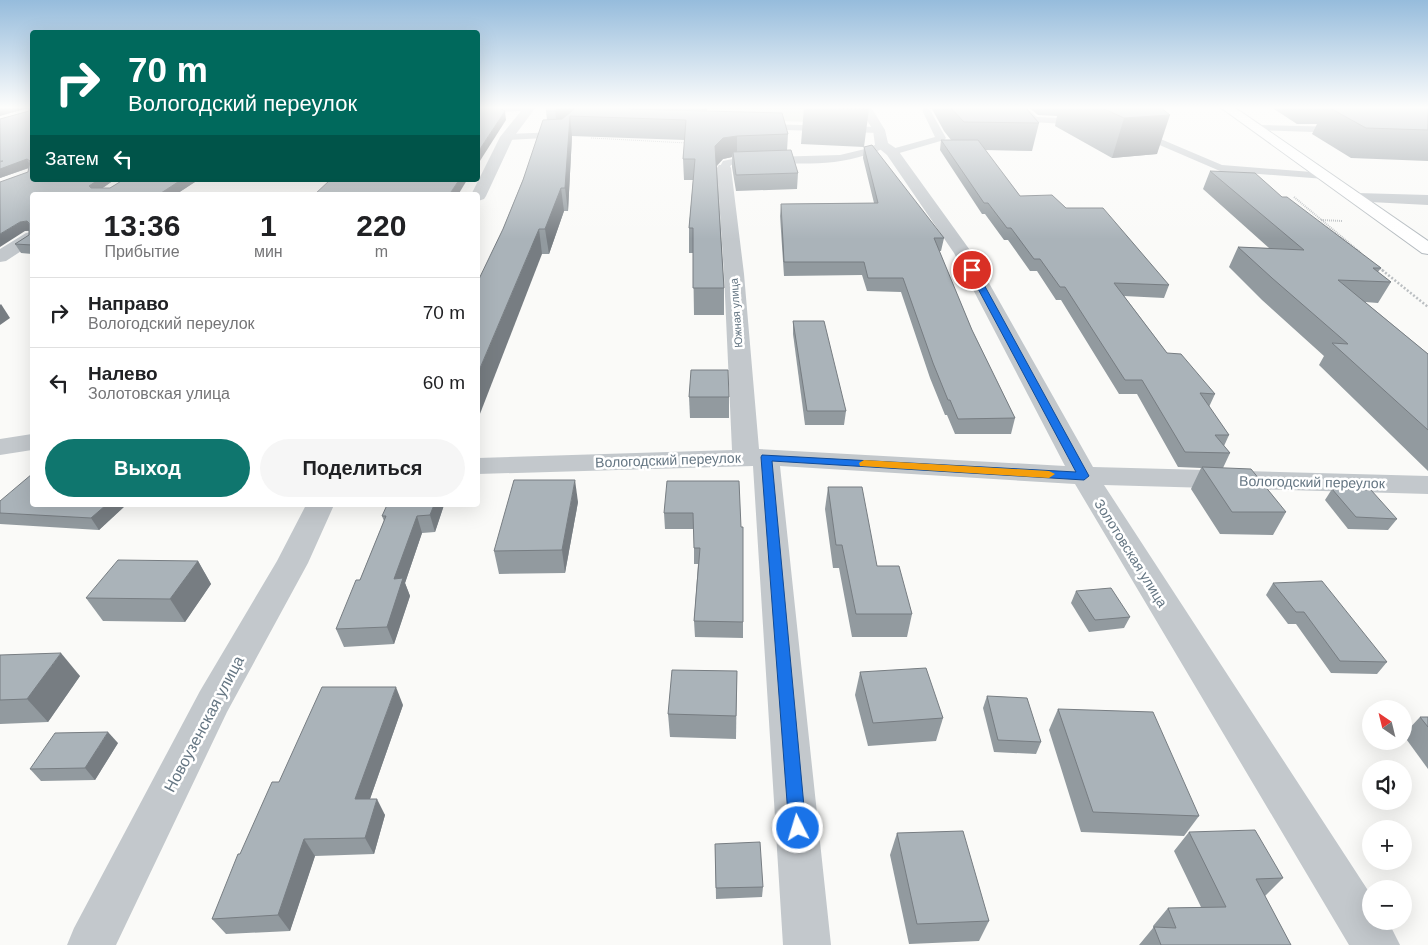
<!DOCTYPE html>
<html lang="ru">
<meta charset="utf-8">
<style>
:root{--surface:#fff;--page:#f6f6f6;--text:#202124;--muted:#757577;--line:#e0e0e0;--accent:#0f766e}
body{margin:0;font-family:Arial,sans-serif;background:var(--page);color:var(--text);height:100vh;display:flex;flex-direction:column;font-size:19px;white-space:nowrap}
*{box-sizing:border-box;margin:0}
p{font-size:16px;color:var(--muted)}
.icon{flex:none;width:28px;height:28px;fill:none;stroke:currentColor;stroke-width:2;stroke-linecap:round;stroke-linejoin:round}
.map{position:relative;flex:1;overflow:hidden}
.panel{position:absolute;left:30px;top:192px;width:450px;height:315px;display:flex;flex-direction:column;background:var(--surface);border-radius:5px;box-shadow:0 5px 20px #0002}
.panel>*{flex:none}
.top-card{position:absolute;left:30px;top:30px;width:450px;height:152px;border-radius:5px;box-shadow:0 5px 20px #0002;background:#00695c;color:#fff;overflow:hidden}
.needle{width:32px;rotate:325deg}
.fabs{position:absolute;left:1362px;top:700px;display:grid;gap:10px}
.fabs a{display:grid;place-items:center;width:50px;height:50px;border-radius:50%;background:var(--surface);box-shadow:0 5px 20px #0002;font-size:25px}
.pin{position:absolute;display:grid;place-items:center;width:42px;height:42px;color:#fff;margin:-21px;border:2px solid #fff;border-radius:50%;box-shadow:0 1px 5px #0007}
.me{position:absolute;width:55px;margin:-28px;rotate:355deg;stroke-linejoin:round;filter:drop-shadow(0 0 4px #0008)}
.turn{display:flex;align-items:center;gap:18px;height:105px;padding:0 15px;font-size:22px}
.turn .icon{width:65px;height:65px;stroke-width:2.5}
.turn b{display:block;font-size:35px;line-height:42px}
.then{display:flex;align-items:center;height:48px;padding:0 15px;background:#0003;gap:10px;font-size:19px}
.eta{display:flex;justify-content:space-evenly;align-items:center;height:85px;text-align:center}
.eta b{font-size:30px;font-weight:600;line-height:35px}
.button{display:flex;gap:10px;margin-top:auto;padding:10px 15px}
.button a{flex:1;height:58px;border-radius:30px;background:var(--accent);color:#fff;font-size:20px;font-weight:600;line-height:58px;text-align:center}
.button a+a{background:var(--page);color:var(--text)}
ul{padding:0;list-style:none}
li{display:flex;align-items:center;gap:15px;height:70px;padding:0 15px;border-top:1px solid var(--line)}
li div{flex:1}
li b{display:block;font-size:19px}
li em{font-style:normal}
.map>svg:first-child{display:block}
.green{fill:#dadfd7}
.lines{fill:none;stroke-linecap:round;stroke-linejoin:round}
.secondary-casing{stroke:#b3babf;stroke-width:2}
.path-far2{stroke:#bbbfc2;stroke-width:1;stroke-dasharray:1 1;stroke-linecap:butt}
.path-far1{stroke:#bbbfc2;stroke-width:2;stroke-dasharray:1 1;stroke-linecap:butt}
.path{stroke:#bbbfc2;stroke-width:2.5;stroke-dasharray:2 2;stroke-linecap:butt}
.lane{fill:#c3c8cc;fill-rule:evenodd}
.street{fill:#c3c8cc;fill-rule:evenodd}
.secondary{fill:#fff;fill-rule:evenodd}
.wall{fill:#929a9f}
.shaded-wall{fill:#777d82}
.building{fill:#aab3b9;stroke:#777d82}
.route{fill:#1a73e8;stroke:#114b97}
.slow{fill:#f59e0b}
.labels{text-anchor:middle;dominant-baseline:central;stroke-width:5;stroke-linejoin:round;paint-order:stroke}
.far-street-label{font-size:11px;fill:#657683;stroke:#fff}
.street-label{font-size:14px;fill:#657683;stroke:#fff}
.near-street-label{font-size:16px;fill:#657683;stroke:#fff}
</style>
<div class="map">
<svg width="1428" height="945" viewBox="0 0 1428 945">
<rect width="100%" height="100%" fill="#fafaf8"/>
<!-- green -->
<polygon class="green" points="682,107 849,108 845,123 676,118"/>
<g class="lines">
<!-- secondary casing -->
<g class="secondary-casing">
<polygon id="secondary" points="1220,107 1234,107 1428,241 1428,254 1422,253"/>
</g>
<!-- path-far2 -->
<polyline class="path-far2" points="591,138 687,143"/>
<!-- path-far1 -->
<g class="path-far1">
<polyline points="1294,197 1361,253"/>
<polyline points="1321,220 1342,221"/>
<polyline points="1377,266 1384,271"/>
</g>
<!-- path -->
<polyline class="path" points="1382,270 1428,307"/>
<!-- lane -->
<g class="lane">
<polygon points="589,107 598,107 563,137 507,140 502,137 507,134 558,132"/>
<polygon points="926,107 930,110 946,138 944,140 896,154 888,154 888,150 935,137 922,110"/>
<polygon points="1016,107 1025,107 1037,117 1082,119 1087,122 1082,125 1032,122"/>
<polygon points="761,124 879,127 884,130 879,133 758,129 758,125"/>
<polygon points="1257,125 1341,127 1346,130 1341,133 1254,130 1254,126"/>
<polygon points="1137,129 1222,165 1325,173 1330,176 1325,179 1220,171 1134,134 1132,132"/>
<path d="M882,142L887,145C882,150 873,153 866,155C836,165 805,164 774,163C759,163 745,162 731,165L728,170L724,171L719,168L723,161L737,158L840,155L865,149Z"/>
</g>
<!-- street -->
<g class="street">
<polygon points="478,107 536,107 513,138 486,196 484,199 478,201 478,195 471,195 500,137 521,111 478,113"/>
<polygon points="859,107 871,107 885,130 888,143 897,149 972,253 1093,467 1428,476 1428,494 1104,485 1371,895 1371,921 1388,921 1400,945 1349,945 1075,484 780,466 831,945 783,945 753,466 478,474 478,458 732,450 724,274 717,168 719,165 729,165 731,168 744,274 759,449 1065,466 954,253 887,155 875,145 873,130"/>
<polygon points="1357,193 1428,195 1428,205 1351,201 1349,198 1351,195"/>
<polygon points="32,232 32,244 6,261 0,262 0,249 26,233"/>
<polygon points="32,434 32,450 0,455 0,439"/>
<polygon points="306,505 334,505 308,563 227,712 116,945 67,945 74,928 200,691 277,561"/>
</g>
<!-- secondary -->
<use href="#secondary" class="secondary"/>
</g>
<!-- wall -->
<g class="wall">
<polygon points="0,107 32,107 32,180 114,180 102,188 110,188 123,180 198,180 175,195 32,195 32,254 21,253 15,244 29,235 29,231 25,231 29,168 0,178 0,119 29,111 29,108"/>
<polygon points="548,107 708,107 706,111 788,134 787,151 798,173 797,189 736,191 732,167 732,157 723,159 717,166 724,288 724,315 694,315 693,253 689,253 689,228 693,180 684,180 683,159 685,140 572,136 568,211 564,211 549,254 542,254 503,229 547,120 546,111"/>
<polygon points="804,107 867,107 869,109 864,147 801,144"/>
<polygon points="929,107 1025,107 1039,123 1032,151 985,150 1020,196 1066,208 1169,285 1164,298 1124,296 1167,353 1215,394 1209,407 1229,435 1224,446 1230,453 1223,468 1286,512 1273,535 1220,534 1191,489 1201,468 1178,467 1137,394 1119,394 1061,300 1056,300 1037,271 1030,271 1008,240 1004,240 985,214 982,214 940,150 941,140 951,140 944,131 932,109"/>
<polygon points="1028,107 1160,107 1157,154 1112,158 1055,126 1057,116 1038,115"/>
<polygon points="1275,107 1428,107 1428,161 1351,158 1312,134 1317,124 1297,124 1274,109"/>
<polygon points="864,147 944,238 941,251 939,251 972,330 1015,418 1011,434 955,434 947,415 945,415 930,378 901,292 867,291 862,275 784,276 780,216 781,204 874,203 863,158"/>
<polygon points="1210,171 1282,197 1381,268 1378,272 1391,282 1378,303 1365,302 1428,354 1428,471 1319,365 1324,356 1262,300 1229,267 1238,247 1269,248 1203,189"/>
<polygon points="793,321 846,411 844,425 805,425 793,334"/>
<polygon points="689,397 729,397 729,418 690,418"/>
<polygon points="739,481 743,622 743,638 695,637 694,621 698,564 694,564 694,529 665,529 664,513"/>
<polygon points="828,487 877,566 912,614 907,637 852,637 839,568 833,568 825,509"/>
<polygon points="1332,489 1397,519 1388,530 1348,529 1325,500"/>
<polygon points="0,501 126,505 99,530 0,524"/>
<polygon points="578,502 565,573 499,574 494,551"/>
<polygon points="444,505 435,532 422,533 405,583 410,596 394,644 344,647 336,629 360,580 384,521 382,516"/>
<polygon points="198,561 211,584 185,622 103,621 86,598"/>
<polygon points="1273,583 1387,662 1377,674 1331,673 1296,624 1288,624 1266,595"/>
<polygon points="1076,591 1130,617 1124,628 1089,632 1071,603"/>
<polygon points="0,655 80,676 48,722 0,724"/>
<polygon points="737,671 736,739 670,737 668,714"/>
<polygon points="860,672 943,718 936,741 868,746 855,695"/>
<polygon points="987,696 1041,742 1036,754 994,752 983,708"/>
<polygon points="403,705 370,799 385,815 374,854 315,856 290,931 226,934 212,919 240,854 279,782"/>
<polygon points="1058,709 1199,816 1184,836 1081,832 1049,730"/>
<polygon points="1420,717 1428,717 1428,769 1404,736 1404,734"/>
<polygon points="118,743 95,780 41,781 30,769"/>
<polygon points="1189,832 1283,878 1265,896 1291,945 1139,945 1153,928 1153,926 1168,908 1201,907 1174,851"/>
<polygon points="897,833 989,921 979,941 909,944 890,855"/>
<polygon points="715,844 763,887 762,897 716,899"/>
</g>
<!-- shaded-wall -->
<g class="shaded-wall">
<polygon points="4,107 32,107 0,116 0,108"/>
<polygon points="560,107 586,107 570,116 572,136 568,211 555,111"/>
<polygon points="702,107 708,107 702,121"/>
<polygon points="505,111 506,120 478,164 478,152"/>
<polygon points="1170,115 1157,154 1112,158 1124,118"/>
<polygon points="737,136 737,156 733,152 732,157 723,159 715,167 715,146 723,138"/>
<polygon points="27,159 31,167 0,178 0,169"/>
<polygon points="98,180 114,180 93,195 89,186"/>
<polygon points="181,180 198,180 175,195 158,195"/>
<polygon points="459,180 467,180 458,195 449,195"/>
<polygon points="561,188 564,211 549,254 545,229"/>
<polygon points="27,221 32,230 25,231 0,247 0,234 20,222"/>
<polygon points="539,229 542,254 478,419 478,373"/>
<polygon points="1,304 10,318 0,325 0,305"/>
<polygon points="575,480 578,502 565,573 562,550"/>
<polygon points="106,505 126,505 99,530 91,518"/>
<polygon points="434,505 444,505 435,532 430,515"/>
<polygon points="417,516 422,533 405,583 410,596 394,644 387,627 394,579"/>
<polygon points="198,561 211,584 185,622 170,599"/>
<polygon points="61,653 80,676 48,722 27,699"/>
<polygon points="396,687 403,705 364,816 355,799"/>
<polygon points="108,732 118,743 95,780 85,768"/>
<polygon points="377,799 385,815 374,854 365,838"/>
<polygon points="304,839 315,856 290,931 278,915"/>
</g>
<!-- building -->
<g class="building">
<polygon points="29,107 32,107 32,180 98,180 89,186 91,188 110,188 123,180 181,180 158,195 32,195 32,245 15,244 29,235 29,223 27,221 20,222 0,234 0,182 28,172 30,161 27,159 0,169 0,162 3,161 0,161 0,119 29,111"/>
<polygon points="481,107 498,107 505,111 478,152 478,111"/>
<polygon points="548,107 560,107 555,111 546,111"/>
<polygon points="577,107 629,107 630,109 782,113 788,134 737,136 723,138 715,146 724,288 693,288 693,228 689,228 695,159 683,159 686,120 570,116 565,188 561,188 545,229 539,229 478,373 478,281 503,229 523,180 543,120 562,119"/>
<polygon points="813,107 867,107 869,109"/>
<polygon points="950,107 1025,107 1039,123 964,122"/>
<polygon points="1100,107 1160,107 1170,115 1124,118"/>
<polygon points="1328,107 1428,107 1428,130 1366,128"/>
<polygon points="941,140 978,140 1020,196 1052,195 1066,208 1103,208 1169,285 1114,283 1167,353 1181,354 1215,394 1200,393 1229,435 1215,435 1230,453 1185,452 1142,380 1125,380 1065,287 1060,287 1040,259 1034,259 1011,228 1007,228 988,203 984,203"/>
<polygon points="872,145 944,238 934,238 972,330 1015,418 958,419 950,400 948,400 933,363 903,278 868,278 864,262 784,262 781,204 878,203 864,147"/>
<polygon points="791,150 798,173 736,175 733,152"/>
<polygon points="1210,171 1255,173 1282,197 1287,197 1381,268 1373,268 1391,282 1338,280 1428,354 1428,430 1332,343 1348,344 1272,278 1238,247 1304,250"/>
<polygon points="330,180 459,180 449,195 314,195"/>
<polygon points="793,321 824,321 846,411 807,411"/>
<polygon points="691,370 728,370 729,397 689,397"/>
<polygon points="1202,467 1251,469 1286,512 1232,512"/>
<polygon points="32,474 32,505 106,505 91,518 0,513 0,501"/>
<polygon points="514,480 575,480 562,550 494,551"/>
<polygon points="667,481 739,481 741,527 743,527 743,622 694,621 700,548 694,548 693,513 664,513"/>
<polygon points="828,487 862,487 877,566 899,566 912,614 856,614 842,545 836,545"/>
<polygon points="1332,489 1371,490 1397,519 1356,517"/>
<polygon points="387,505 434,505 430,515 417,516 394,579 403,578 387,627 336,629 356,580 360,580 386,516 382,516"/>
<polygon points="118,560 198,561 170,599 86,598"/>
<polygon points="1322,581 1387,662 1340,661 1304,612 1296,612 1273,583"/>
<polygon points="1111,588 1130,617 1095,620 1076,591"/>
<polygon points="61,653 27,699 0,700 0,655"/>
<polygon points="926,668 943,718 873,723 860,672"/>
<polygon points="672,670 737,671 736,716 668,714"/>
<polygon points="322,687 396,687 355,799 377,799 365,838 304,839 278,915 212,919 238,854 240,854 272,782 279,782"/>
<polygon points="987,696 1027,698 1041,742 998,740"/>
<polygon points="1058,709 1153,712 1199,816 1093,812"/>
<polygon points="1420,717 1428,717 1428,727"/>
<polygon points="108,732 85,768 30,769 55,733"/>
<polygon points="1255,830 1283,878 1256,879 1291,945 1161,945 1154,927 1176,928 1168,908 1226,907 1189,832"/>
<polygon points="963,831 989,921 917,924 897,833"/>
<polygon points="760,842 763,887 716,888 715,844"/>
</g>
<!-- sky -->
<linearGradient id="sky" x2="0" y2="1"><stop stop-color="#96bcdc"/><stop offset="0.45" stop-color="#fdfdfc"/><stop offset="1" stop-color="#fdfdfc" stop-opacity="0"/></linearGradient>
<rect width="1428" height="239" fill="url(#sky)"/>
<!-- route -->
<polygon class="route" points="972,268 976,270 1089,476 1084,480 772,461 806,828 804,834 798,837 791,834 789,828 761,457 762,455 1076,472 968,270"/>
<!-- slow -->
<polygon class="slow" points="864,460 1049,471 1055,474 1049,478 860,466 859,463"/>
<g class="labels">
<!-- far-street labels -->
<g class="far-street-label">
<text transform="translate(736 313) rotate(-94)">Южная улица</text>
</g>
<!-- street labels -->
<g class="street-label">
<text transform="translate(668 460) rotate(-2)">Вологодский переулок</text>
<text transform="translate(1312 482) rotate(1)">Вологодский переулок</text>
<text transform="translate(1131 553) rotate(58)">Золотовская улица</text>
</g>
<!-- near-street labels -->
<g class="near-street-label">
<text transform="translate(204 724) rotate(-62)">Новоузенская улица</text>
</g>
</g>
</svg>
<div class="fabs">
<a><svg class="needle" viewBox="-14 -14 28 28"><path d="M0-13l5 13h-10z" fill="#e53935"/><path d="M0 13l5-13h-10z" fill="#757577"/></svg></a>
<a><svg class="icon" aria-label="sound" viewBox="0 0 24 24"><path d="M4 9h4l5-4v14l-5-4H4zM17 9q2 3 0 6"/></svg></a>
<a>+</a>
<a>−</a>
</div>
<div class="pin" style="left:972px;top:270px;background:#d93025"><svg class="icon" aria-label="arrive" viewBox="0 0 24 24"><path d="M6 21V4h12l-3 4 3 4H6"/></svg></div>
<svg class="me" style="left:798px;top:828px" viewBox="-20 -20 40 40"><circle r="17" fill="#1a73e8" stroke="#fff" stroke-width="3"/><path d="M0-11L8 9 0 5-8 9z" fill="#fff"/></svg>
<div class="top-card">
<div class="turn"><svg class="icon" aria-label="right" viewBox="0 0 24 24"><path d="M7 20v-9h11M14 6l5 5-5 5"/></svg><div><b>70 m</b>Вологодский переулок</div></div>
<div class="then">Затем<svg class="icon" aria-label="left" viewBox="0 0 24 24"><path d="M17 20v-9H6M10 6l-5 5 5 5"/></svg></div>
</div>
<section class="panel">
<div class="eta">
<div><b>13:36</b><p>Прибытие</p></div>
<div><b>1</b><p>мин</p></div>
<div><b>220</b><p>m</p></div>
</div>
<ul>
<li><svg class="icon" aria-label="right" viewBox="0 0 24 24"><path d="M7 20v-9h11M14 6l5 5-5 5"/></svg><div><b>Направо</b><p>Вологодский переулок</p></div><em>70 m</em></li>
<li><svg class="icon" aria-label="left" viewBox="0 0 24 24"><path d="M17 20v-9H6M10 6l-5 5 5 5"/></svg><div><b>Налево</b><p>Золотовская улица</p></div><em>60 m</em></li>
</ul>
<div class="button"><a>Выход</a><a>Поделиться</a></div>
</section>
</div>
